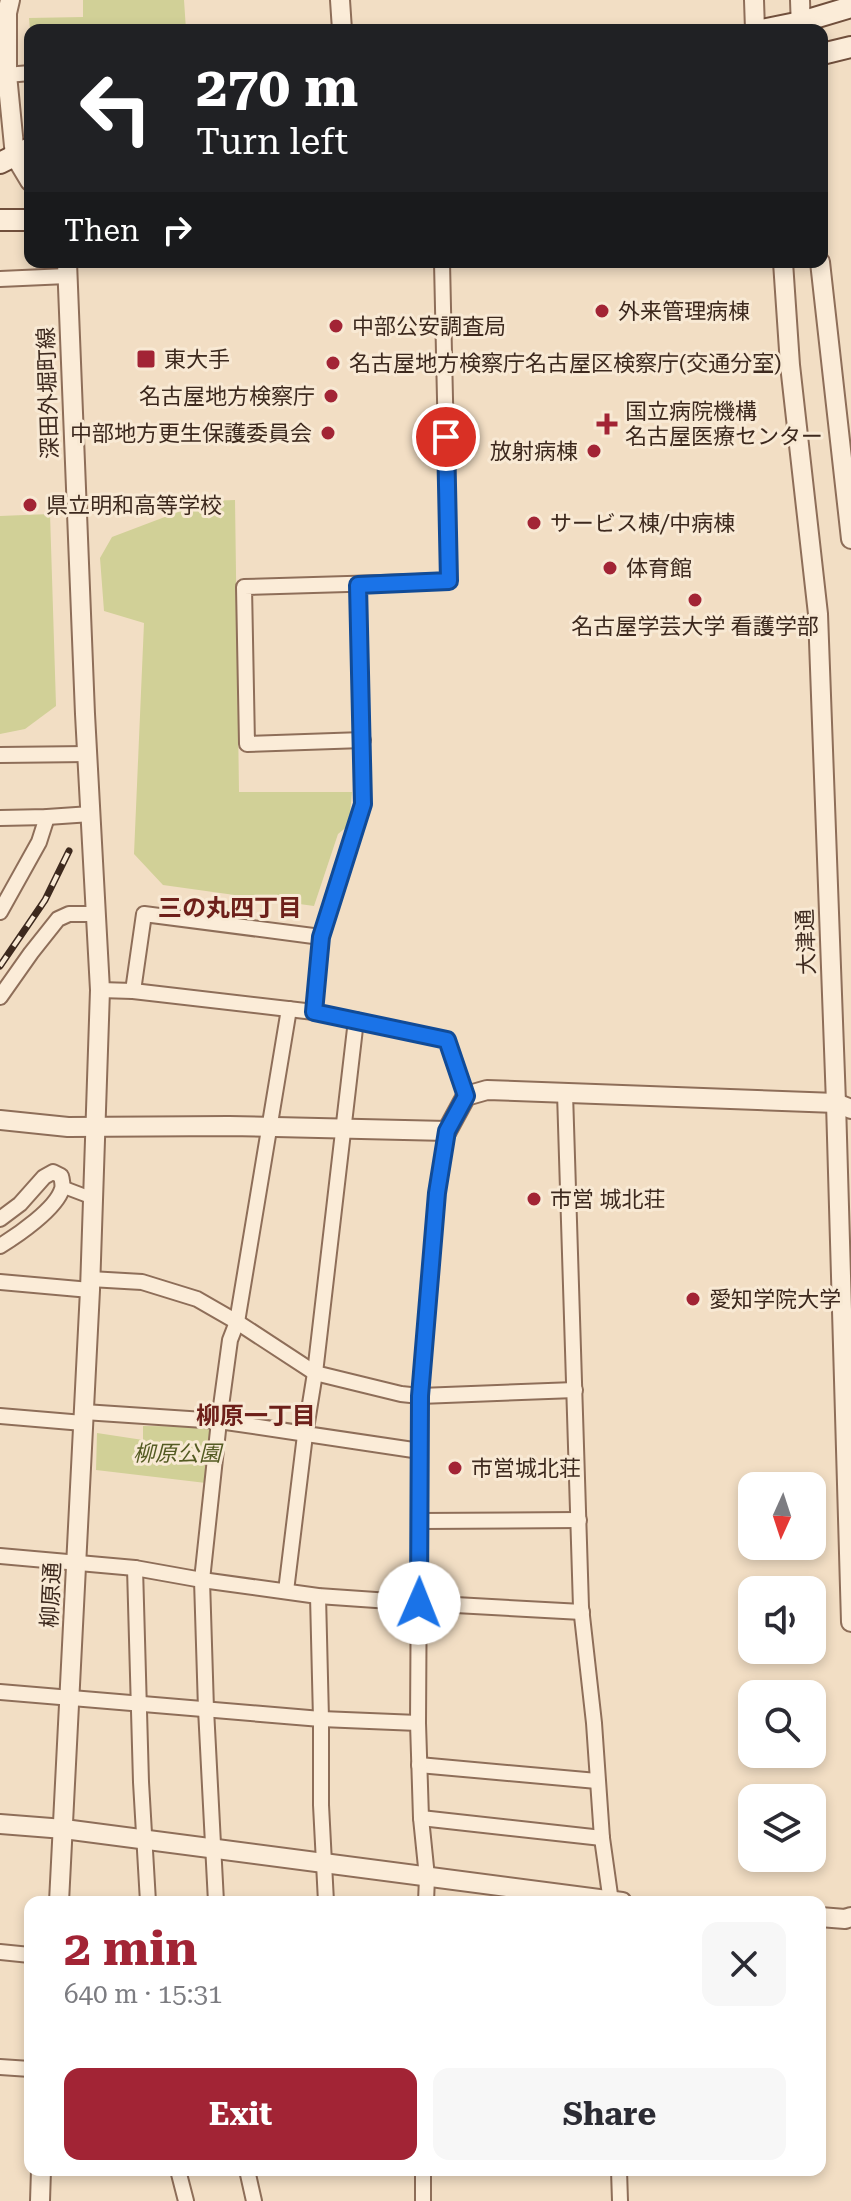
<!DOCTYPE html>
<meta charset="utf-8">
<style>
:root{--surface:#fff;--page:#f7f7f7;--text:#2b2b33;--muted:#7c7c81;--accent:#a22435}
body{margin:0;font-family:"Roboto Serif","Noto Sans JP",serif;background:var(--page);color:var(--text);height:100vh;display:flex;flex-direction:column;font-size:30px;white-space:nowrap}
*{box-sizing:border-box;margin:0}
p{font-size:26px;color:var(--muted)}
.icon{flex:none;width:44px;height:44px;fill:none;stroke:currentColor;stroke-width:2;stroke-linecap:round;stroke-linejoin:round}
.map{position:relative;flex:1;overflow:hidden}
.drawer{position:absolute;left:24px;top:1896px;width:802px;height:280px;display:flex;flex-direction:column;background:var(--surface);border-radius:16px;box-shadow:0 4px 12px #0003}
.drawer>*{flex:none}
.top-card{position:absolute;left:24px;top:24px;width:804px;height:244px;border-radius:16px;box-shadow:0 4px 12px #0003;background:#202124;color:#fff;overflow:hidden}
.needle{width:52px;rotate:183deg}
.fabs{position:absolute;left:738px;top:1472px;display:grid;gap:16px}
.fabs a{display:grid;place-items:center;width:88px;height:88px;border-radius:16px;background:var(--surface);box-shadow:0 4px 12px #0003;font-size:40px}
.pin{position:absolute;display:grid;place-items:center;width:68px;height:68px;color:#fff;margin:-34px;border:4px solid #fff;border-radius:50%;box-shadow:0 2px 8px #0007}
.me{position:absolute;width:88px;margin:-44px;rotate:1deg;stroke-linejoin:round;filter:drop-shadow(0 0 6px #0008)}
.turn{display:flex;align-items:center;gap:28px;height:168px;padding:0 40px;font-size:36px}
.turn .icon{width:104px;height:104px;stroke-width:2.5}
.turn b{display:block;font-size:56px;line-height:68px}
.then{display:flex;align-items:center;height:76px;padding:0 40px;background:#0003;gap:16px;font-size:30px}
.round{display:grid;place-items:center;flex:none;width:84px;height:84px;border-radius:16px;background:var(--page)}
.headline{display:flex;align-items:center;justify-content:space-between;height:136px;padding:0 40px}
h1{font-size:48px;font-weight:700;line-height:60px;color:var(--accent)}
.cta{display:flex;gap:16px;margin-top:auto;padding:16px 40px}
.cta a{flex:1;height:92px;border-radius:16px;background:var(--accent);color:#fff;font-size:32px;font-weight:700;line-height:92px;text-align:center}
.cta a+a{background:var(--page);color:var(--text)}
.map>svg:first-child{display:block}
.green{fill:#d1d097}
.lines{fill:none;stroke-linecap:round;stroke-linejoin:round}
.pedestrian-casing{stroke:#8e6e59;stroke-width:15}
.minor-casing{stroke:#8e6e59;stroke-width:18}
.tertiary-casing{stroke:#8e6e59;stroke-width:22}
.secondary-casing{stroke:#704f3c;stroke-width:24}
.pedestrian{stroke:#fbecd8;stroke-width:11}
.minor{stroke:#fbecd8;stroke-width:14}
.tertiary{stroke:#fbecd8;stroke-width:18}
.secondary{stroke:#fbecd8;stroke-width:20}
.rail-casing{stroke:#3d291e;stroke-width:7}
.rail{stroke:#f8e9d4;stroke-width:4;stroke-dasharray:12;stroke-linecap:butt}
.route-casing{stroke:#114b97;stroke-width:20}
.route{stroke:#1a73e8;stroke-width:14}
.poi-dot{fill:#a22435;stroke:#f8e9d4;stroke-width:3}
.labels{text-anchor:middle;dominant-baseline:central;stroke-width:6;stroke-linejoin:round;paint-order:stroke}
.poi-label{font-size:22px;fill:#3d291e;stroke:#f8e9d4;text-anchor:start}
.street-label{font-size:22px;fill:#3d291e;stroke:#f8e9d4}
.park-label{font-size:22px;font-style:italic;fill:#545b23;stroke:#f8e9d4}
.neighbourhood-label{font-size:24px;font-weight:bold;fill:#6d201a;stroke:#f8e9d4}
</style>
<div class="map">
<svg width="851" height="2201" viewBox="0 0 851 2201">
<rect width="100%" height="100%" fill="#f2dec4"/>
<!-- green -->
<g class="green">
<polygon points="83,0 184,0 186,30 30,30 29,18 83,17"/>
<polygon points="235,500 239,792 352,792 349,825 338,834 314,906 163,885 134,854 144,623 104,611 100,558 112,537 207,501"/>
<polygon points="50,514 56,706 25,729 0,734 0,516"/>
<polygon points="143,1426 211,1427 206,1483 96,1470 97,1433 143,1440"/>
</g>
<g class="lines">
<!-- pedestrian casing -->
<g class="pedestrian-casing">
<polyline id="pedestrian" points="63,1187 92,1198"/>
</g>
<!-- minor casing -->
<g class="minor-casing">
<g id="minor">
<polyline points="7,75 30,73"/>
<polyline points="0,279 67,276"/>
<polyline points="363,740 247,744 244,587 449,581 442,262"/>
<polyline points="0,755 88,754"/>
<polyline points="0,818 47,817 91,814"/>
<polyline points="0,912 39,842 47,817"/>
<polyline points="100,990 133,991 314,1012 447,1040 466,1096"/>
<polyline points="133,991 144,914 321,937"/>
<polyline points="0,997 31,953 58,919 69,914 97,914"/>
<polyline points="314,1012 321,937 363,804 358,585"/>
<polyline points="565,1093 581,1607 594,1723 602,1838 611,1902"/>
<path d="M0,1219L20,1204L44,1177L53,1172L61,1176C62,1179 63,1186 62,1189C56,1209 18,1235 0,1246"/>
<polyline points="90,1279 142,1282 197,1299 237,1322 315,1373 401,1394 420,1396 575,1390"/>
<polyline points="0,1282 90,1290"/>
<polyline points="84,1412 219,1421 420,1451"/>
<polyline points="0,1416 83,1423"/>
<polyline points="420,1521 579,1520"/>
<polyline points="0,1556 135,1568 202,1580 318,1596 419,1603 582,1612"/>
<polyline points="135,1568 141,1782 148,1902"/>
<polyline points="286,1591 305,1435 315,1373 356,1020"/>
<polyline points="318,1596 321,1719 321,1805 326,1902"/>
<polyline points="0,1692 321,1719 418,1723"/>
<polyline points="419,1765 597,1781"/>
<polyline points="421,1818 602,1838"/>
<polyline points="216,1902 206,1709 202,1580 219,1421 230,1340 237,1322 289,1009"/>
<polyline points="426,1902 427,1877 421,1818 418,1723 420,1396 437,1193 447,1131"/>
<polyline points="0,1952 30,1955"/>
<polyline points="0,2067 30,2069"/>
<polyline points="178,2170 186,2201"/>
<polyline points="247,2170 254,2201"/>
<polyline points="423,2170 423,2201"/>
<polyline points="619,2170 620,2201"/>
</g>
</g>
<!-- tertiary casing -->
<g class="tertiary-casing">
<g id="tertiary">
<polyline points="10,0 7,13 7,75 15,156 30,181"/>
<polyline points="340,0 342,30"/>
<polyline points="754,0 755,30"/>
<polyline points="800,0 801,30"/>
<polyline points="783,262 790,365 818,614 836,1103 851,1622"/>
<polyline points="820,262 851,539"/>
<polyline points="0,1120 68,1127 229,1126 447,1131 466,1096 487,1090 836,1103 851,1109"/>
<polyline points="0,1824 64,1829 622,1902"/>
<polyline points="59,1902 90,1290 100,990 85,714 67,262"/>
<polyline points="820,1917 845,1919 851,1917"/>
<polyline points="40,2201 41,2170"/>
</g>
</g>
<!-- secondary casing -->
<g class="secondary-casing">
<g id="secondary">
<polyline points="762,30 801,22 851,7"/>
<polyline points="822,54 851,47"/>
<polyline points="0,163 30,148"/>
<polyline points="0,220 30,220"/>
</g>
</g>
<!-- pedestrian -->
<use href="#pedestrian" class="pedestrian"/>
<!-- minor -->
<use href="#minor" class="minor"/>
<!-- tertiary -->
<use href="#tertiary" class="tertiary"/>
<!-- secondary -->
<use href="#secondary" class="secondary"/>
<!-- rail casing -->
<g class="rail-casing">
<polyline id="rail" points="0,966 45,900 69,851"/>
</g>
<!-- rail -->
<use href="#rail" class="rail"/>
</g>
<g class="lines">
<!-- route casing -->
<g class="route-casing">
<polyline id="route" points="419,1603 420,1396 437,1193 447,1131 466,1096 447,1040 314,1012 321,937 363,804 358,585 449,581 446,437"/>
</g>
<!-- route -->
<use href="#route" class="route"/>
</g>
<!-- markers -->
<g class="poi-dot">
<circle cx="602" cy="311" r="8"/>
<circle cx="336" cy="326" r="8"/>
<rect x="136" y="349" width="20" height="20" rx="4"/>
<circle cx="333" cy="363" r="8"/>
<circle cx="331" cy="396" r="8"/>
<path d="M603 412h8v8h8v8h-8v8h-8v-8h-8v-8h8z"/>
<circle cx="328" cy="433" r="8"/>
<circle cx="594" cy="451" r="8"/>
<circle cx="30" cy="505" r="8"/>
<circle cx="534" cy="523" r="8"/>
<circle cx="610" cy="568" r="8"/>
<circle cx="695" cy="600" r="8"/>
<circle cx="534" cy="1199" r="8"/>
<circle cx="693" cy="1299" r="8"/>
<circle cx="455" cy="1468" r="8"/>
</g>
<g class="labels">
<!-- poi labels -->
<g class="poi-label">
<text x="618" y="311">外来管理病棟</text>
<text x="352" y="326">中部公安調査局</text>
<text x="164" y="359">東大手</text>
<text x="349" y="363">名古屋地方検察庁名古屋区検察庁(交通分室)</text>
<text x="315" y="396" text-anchor="end">名古屋地方検察庁</text>
<text x="625" y="411">国立病院機構<tspan x="625" dy="25">名古屋医療センター</tspan></text>
<text x="312" y="433" text-anchor="end">中部地方更生保護委員会</text>
<text x="578" y="451" text-anchor="end">放射病棟</text>
<text x="46" y="505">県立明和高等学校</text>
<text x="550" y="523">サービス棟/中病棟</text>
<text x="626" y="568">体育館</text>
<text x="695" y="626" text-anchor="middle">名古屋学芸大学 看護学部</text>
<text x="550" y="1199">市営 城北荘</text>
<text x="709" y="1299">愛知学院大学</text>
<text x="471" y="1468">市営城北荘</text>
</g>
<!-- street labels -->
<g class="street-label">
<text transform="translate(48 393) rotate(-92)">深田外堀町線</text>
<text transform="translate(806 942) rotate(-92)">大津通</text>
<text transform="translate(51 1595) rotate(-87)">柳原通</text>
</g>
<!-- park labels -->
<g class="park-label">
<text x="177" y="1453">柳原公園</text>
</g>
<!-- neighbourhood labels -->
<g class="neighbourhood-label">
<text x="230" y="908">三の丸四丁目</text>
<text x="256" y="1416">柳原一丁目</text>
</g>
</g>
</svg>
<div class="fabs">
<a><svg class="needle" viewBox="-14 -14 28 28"><path d="M0-13l5 13h-10z" fill="#e53935"/><path d="M0 13l5-13h-10z" fill="#7c7c81"/></svg></a>
<a><svg class="icon" aria-label="sound" viewBox="0 0 24 24"><path d="M4 9h4l5-4v14l-5-4H4zM17 9q2 3 0 6"/></svg></a>
<a><svg class="icon" aria-label="search" viewBox="0 0 24 24"><circle cx="10" cy="10" r="6"/><path d="M15 15l6 6"/></svg></a>
<a><svg class="icon" aria-label="layers" viewBox="0 0 24 24"><path d="M12 4l9 5-9 5-9-5zM3 14l9 5 9-5"/></svg></a>
</div>
<div class="pin" style="left:446px;top:437px;background:#d93025"><svg class="icon" aria-label="arrive" viewBox="0 0 24 24"><path d="M6 21V4h12l-3 4 3 4H6"/></svg></div>
<svg class="me" style="left:419px;top:1603px" viewBox="-20 -20 40 40"><circle r="19" fill="#fff"/><path d="M0-13L10 11 0 6-10 11z" fill="#1a73e8"/></svg>
<div class="top-card">
<div class="turn"><svg class="icon" aria-label="left" viewBox="0 0 24 24"><path d="M17 20v-9H6M10 6l-5 5 5 5"/></svg><div><b>270 m</b>Turn left</div></div>
<div class="then">Then<svg class="icon" aria-label="right" viewBox="0 0 24 24"><path d="M7 20v-9h11M14 6l5 5-5 5"/></svg></div>
</div>
<section class="drawer">
<div class="headline"><div><h1>2 min</h1><p>640 m · 15:31</p></div><a class="round"><svg class="icon" aria-label="close" viewBox="0 0 24 24"><path d="M6 6l12 12M18 6L6 18"/></svg></a></div>
<div class="cta"><a>Exit</a><a>Share</a></div>
</section>
</div>
